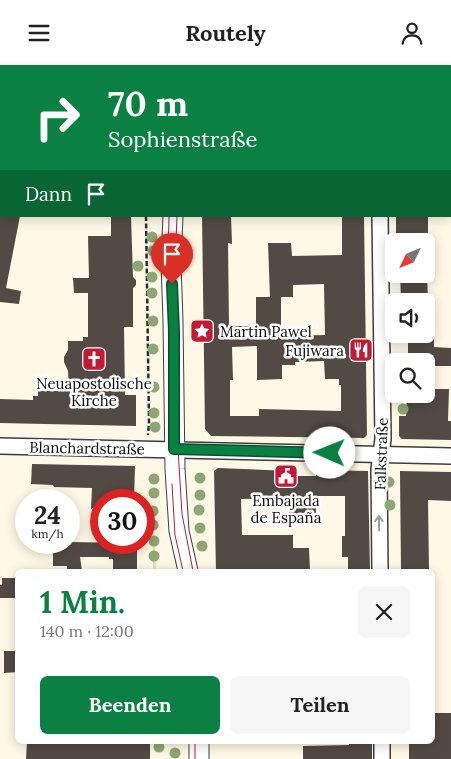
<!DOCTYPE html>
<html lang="de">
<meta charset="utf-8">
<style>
:root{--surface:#fff;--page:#f6f6f6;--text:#222;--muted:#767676;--accent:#0b8043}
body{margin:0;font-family:Lora,serif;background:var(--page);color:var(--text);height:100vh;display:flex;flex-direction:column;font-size:19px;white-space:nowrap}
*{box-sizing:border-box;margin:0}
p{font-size:16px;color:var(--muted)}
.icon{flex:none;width:28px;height:28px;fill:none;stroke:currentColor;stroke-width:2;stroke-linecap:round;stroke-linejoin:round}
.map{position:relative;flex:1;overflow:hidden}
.sheet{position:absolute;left:15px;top:504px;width:420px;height:175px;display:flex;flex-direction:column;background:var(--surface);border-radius:8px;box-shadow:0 2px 12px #0003}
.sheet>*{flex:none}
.banner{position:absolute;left:0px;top:0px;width:451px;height:152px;box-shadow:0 2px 12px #0003;background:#0b8043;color:#fff;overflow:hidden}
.needle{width:32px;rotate:227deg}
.fabs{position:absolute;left:385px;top:168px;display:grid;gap:10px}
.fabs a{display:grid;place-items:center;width:50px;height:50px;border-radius:8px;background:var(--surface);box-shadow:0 2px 12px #0003;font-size:25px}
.speed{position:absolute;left:15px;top:424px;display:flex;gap:10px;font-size:25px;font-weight:700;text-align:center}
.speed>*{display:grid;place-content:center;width:65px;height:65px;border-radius:50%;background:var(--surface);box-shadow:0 2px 12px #0003;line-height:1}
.speed small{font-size:12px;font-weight:400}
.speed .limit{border:8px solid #d22;background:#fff;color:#111}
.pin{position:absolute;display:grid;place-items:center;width:42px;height:42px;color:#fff;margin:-51px -21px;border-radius:50% 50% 50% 0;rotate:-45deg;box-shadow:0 0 5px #0007}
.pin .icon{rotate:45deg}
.me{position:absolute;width:55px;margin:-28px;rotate:271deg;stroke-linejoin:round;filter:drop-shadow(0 0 4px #0008)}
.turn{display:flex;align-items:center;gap:18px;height:105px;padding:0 25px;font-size:22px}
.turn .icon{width:65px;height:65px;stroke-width:2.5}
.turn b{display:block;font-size:35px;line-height:42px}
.then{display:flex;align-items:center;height:48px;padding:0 25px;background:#0003;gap:10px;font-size:19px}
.round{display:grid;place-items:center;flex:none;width:52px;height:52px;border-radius:8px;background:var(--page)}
.summary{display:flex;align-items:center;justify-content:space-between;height:85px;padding:0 25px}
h1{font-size:30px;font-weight:700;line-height:38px;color:var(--accent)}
.primary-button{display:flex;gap:10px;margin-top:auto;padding:10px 25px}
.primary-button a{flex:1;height:58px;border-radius:8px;background:var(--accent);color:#fff;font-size:20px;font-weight:700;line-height:58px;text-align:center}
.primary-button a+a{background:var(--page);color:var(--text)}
header{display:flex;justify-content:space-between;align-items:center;height:65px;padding:0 25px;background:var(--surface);font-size:22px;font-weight:700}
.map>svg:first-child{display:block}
.green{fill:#d4ecae}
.building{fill:#534945;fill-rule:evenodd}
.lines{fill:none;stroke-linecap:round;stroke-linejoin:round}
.minor-casing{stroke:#3d3d3d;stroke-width:18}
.tertiary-casing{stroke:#3d3d3d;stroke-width:21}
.path{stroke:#2c2c2c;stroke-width:2.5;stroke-dasharray:5 2.5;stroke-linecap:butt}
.minor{stroke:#fff;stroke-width:15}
.tertiary{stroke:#fff;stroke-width:19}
.tram{stroke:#c31932;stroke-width:1}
.tree{fill:#8da774}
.oneway{stroke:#9d9d9d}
.route-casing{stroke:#07532c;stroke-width:12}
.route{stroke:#0b8043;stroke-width:9}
.labels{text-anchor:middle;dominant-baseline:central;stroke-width:5;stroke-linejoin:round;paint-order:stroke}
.poi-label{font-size:15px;fill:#0a0a0a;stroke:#fff}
.street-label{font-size:15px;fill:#0a0a0a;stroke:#fff}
</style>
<header><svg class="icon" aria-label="menu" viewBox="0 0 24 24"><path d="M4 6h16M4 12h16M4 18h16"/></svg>Routely<svg class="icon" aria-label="person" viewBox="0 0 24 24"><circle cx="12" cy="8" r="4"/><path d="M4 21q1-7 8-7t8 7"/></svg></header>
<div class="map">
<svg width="451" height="694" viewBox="0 0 451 694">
<rect width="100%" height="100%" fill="#fff8e6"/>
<!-- green -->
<polygon class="green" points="152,444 154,444 156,463 154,463 156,506 153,506"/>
<!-- building -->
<g class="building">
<polygon points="0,151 20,151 6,223 21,226 19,239 0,237"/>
<polygon points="111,151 131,151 133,212 136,215 136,220 133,223 133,262 124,262 125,330 136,330 136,361 0,358 0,334 33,335 33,331 38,331 38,326 69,326 68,306 64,297 64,292 68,285 68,276 83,276 83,272 88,272 88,228 74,228 73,213 89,213 88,171 111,171"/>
<path d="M202,151H231L232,179L228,178L229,261H256V232H270L268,178H291L292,191L342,190V151H364L367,370L364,373L211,371L205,364ZM324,219L325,270L283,271V266H281V232H293V220ZM257,281V315L282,314V300H295V297L324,296L325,314H339V320H341V346L259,344V351H230V315H233L232,282Z"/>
<polygon points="396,151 428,151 428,169 425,169 425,176 396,176"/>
<polygon points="400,209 427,209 428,236 401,236"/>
<polygon points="408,269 432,269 432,272 434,272 434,282 451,283 451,301 426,301 426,296 411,296 411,289 408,289"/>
<polygon points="426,324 449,324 448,356 451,356 451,375 402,374 399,371 399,351 406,351 407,329 426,329"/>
<polygon points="32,399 135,401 134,435 101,435 101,439 91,444 92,423 54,422 53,420 31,419"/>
<polygon points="218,403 290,406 290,411 316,411 316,405 368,406 370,506 348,506 348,492 342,492 342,471 345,471 345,431 316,431 316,450 289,451 289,433 241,434 242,470 293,470 293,483 309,483 310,506 216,506 214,406"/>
<polygon points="400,406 451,407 451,436 428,435 429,506 401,506"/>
<polygon points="69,477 137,478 137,506 113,506 113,494 109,494 109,492 80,492 82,506 67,506 67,501 53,501 53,478"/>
<polygon points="2,513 18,513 18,533 0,533 0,520 2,520"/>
<polygon points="4,586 18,586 18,607 4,608"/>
<polygon points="432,648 451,648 451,694 409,694 409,676 432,676"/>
<polygon points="27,676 145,676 146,677 150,677 150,694 26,694"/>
<polygon points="348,676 372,676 372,694 303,694 303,681 349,680"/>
</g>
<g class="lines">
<!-- minor casing -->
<g class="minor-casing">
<g id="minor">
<polyline points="378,0 378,1"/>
<polyline points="450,60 451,60"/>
<polyline points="380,151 383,374 379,404 380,506"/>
<polyline points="0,381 451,391"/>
<polyline points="382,676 382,694"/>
</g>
</g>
<!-- tertiary casing -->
<g class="tertiary-casing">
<g id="tertiary">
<polyline points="170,0 170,1"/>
<polyline points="173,151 171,198 173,256 175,404 179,466 188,506"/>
<polyline points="199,676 199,694"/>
</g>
</g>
<!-- path -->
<g class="path">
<polyline points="144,1 144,0"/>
<polyline points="146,151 149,358 148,370"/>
</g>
<!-- minor -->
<use href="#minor" class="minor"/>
<!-- tertiary -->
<use href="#tertiary" class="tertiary"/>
<!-- tram -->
<g class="tram">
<polyline points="166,0 166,1"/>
<polyline points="177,151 175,201 178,384 182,449 193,506"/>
<polyline points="168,201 169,151"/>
<polyline points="172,419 175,470 183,506"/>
<polyline points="195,694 195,676"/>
</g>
</g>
<!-- trees -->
<g class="tree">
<circle cx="152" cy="172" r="5.5"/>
<circle cx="153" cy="186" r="5.5"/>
<circle cx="138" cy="201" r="5.5"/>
<circle cx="152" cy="212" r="5.5"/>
<circle cx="152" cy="228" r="5.5"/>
<circle cx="153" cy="256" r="5.5"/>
<circle cx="153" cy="284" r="5.5"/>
<circle cx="154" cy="322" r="5.5"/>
<circle cx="403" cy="344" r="5.5"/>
<circle cx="154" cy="348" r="5.5"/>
<circle cx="155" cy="362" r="5.5"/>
<circle cx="200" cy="413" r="5.5"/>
<circle cx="154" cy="414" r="5.5"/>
<circle cx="389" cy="417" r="5.5"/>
<circle cx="154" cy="428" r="5.5"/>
<circle cx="200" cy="430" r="5.5"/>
<circle cx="390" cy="440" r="5.5"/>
<circle cx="199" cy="445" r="5.5"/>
<circle cx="153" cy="446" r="5.5"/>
<circle cx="153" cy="460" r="5.5"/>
<circle cx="200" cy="463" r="5.5"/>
<circle cx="154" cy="476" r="5.5"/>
<circle cx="202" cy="481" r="5.5"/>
<circle cx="154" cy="491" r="5.5"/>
<circle cx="159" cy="682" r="5.5"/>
<circle cx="175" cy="688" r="5.5"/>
</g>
<!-- one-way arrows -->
<defs><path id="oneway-shaft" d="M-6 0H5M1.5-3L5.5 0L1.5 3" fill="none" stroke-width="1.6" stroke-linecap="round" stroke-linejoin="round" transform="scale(1.25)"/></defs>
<use class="oneway" href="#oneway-shaft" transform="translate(379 458) rotate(-91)"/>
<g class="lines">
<!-- route casing -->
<g class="route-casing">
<polyline id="route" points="172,219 174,267 174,384 330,388"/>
</g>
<!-- route -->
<use href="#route" class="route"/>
</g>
<!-- icons -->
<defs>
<g id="sight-square" transform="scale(1.25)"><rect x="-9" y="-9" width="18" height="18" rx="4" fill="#c31932" stroke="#fff"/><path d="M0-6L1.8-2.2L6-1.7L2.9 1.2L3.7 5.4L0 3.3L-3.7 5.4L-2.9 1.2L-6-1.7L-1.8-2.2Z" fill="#fff"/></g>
<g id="restaurant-square" transform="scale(1.25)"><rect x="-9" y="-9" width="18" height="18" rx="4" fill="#c31932" stroke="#fff"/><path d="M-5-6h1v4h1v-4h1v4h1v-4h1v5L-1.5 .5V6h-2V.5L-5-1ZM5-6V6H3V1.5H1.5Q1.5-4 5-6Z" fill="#fff"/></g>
<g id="church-square" transform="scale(1.25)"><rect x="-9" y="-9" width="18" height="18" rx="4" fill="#c31932" stroke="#fff"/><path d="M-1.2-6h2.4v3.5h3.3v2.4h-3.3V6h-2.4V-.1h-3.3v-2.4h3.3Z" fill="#fff"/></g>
<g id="civic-square" transform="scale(1.25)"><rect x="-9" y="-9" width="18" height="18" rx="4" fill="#c31932" stroke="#fff"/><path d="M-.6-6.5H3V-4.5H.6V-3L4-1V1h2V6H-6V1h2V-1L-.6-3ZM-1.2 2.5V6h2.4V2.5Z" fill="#fff"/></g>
</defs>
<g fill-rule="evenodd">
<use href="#sight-square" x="202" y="266"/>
<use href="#restaurant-square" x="361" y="285"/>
<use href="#church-square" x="94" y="294"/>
<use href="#civic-square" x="286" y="411"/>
</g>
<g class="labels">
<!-- poi labels -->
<g class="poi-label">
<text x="220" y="266" text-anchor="start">Martin Pawel</text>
<text x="344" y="285" text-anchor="end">Fujiwara</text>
<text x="94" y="318">Neuapostolische<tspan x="94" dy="17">Kirche</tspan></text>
<text x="286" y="435">Embajada<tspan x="286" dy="17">de España</tspan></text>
</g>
<!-- street labels -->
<g class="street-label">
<text transform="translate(87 383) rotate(1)">Blanchardstraße</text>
<text transform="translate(381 389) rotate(-88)">Falkstraße</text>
</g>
</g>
</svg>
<div class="fabs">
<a><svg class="needle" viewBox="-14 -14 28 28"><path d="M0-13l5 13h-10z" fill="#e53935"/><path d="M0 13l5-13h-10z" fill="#767676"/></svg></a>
<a><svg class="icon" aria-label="sound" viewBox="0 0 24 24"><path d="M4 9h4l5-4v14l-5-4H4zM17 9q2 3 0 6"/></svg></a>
<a><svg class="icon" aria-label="search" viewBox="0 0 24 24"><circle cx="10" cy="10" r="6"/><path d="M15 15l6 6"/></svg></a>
</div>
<div class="speed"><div>24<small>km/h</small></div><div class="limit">30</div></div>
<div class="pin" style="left:172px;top:219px;background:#d93025"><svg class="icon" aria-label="arrive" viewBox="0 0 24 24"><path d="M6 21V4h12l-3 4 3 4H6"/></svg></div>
<svg class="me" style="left:330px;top:388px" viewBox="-20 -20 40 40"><circle r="19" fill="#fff"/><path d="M0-13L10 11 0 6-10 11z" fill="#0b8043"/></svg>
<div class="banner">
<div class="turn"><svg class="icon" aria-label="right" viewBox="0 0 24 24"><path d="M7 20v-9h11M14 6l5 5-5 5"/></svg><div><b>70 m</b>Sophienstraße</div></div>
<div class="then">Dann<svg class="icon" aria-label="arrive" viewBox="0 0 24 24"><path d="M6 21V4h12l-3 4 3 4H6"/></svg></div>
</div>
<section class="sheet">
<div class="summary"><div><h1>1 Min.</h1><p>140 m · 12:00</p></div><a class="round"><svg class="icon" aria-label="close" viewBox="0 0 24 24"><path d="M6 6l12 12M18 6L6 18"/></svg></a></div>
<div class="primary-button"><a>Beenden</a><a>Teilen</a></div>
</section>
</div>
